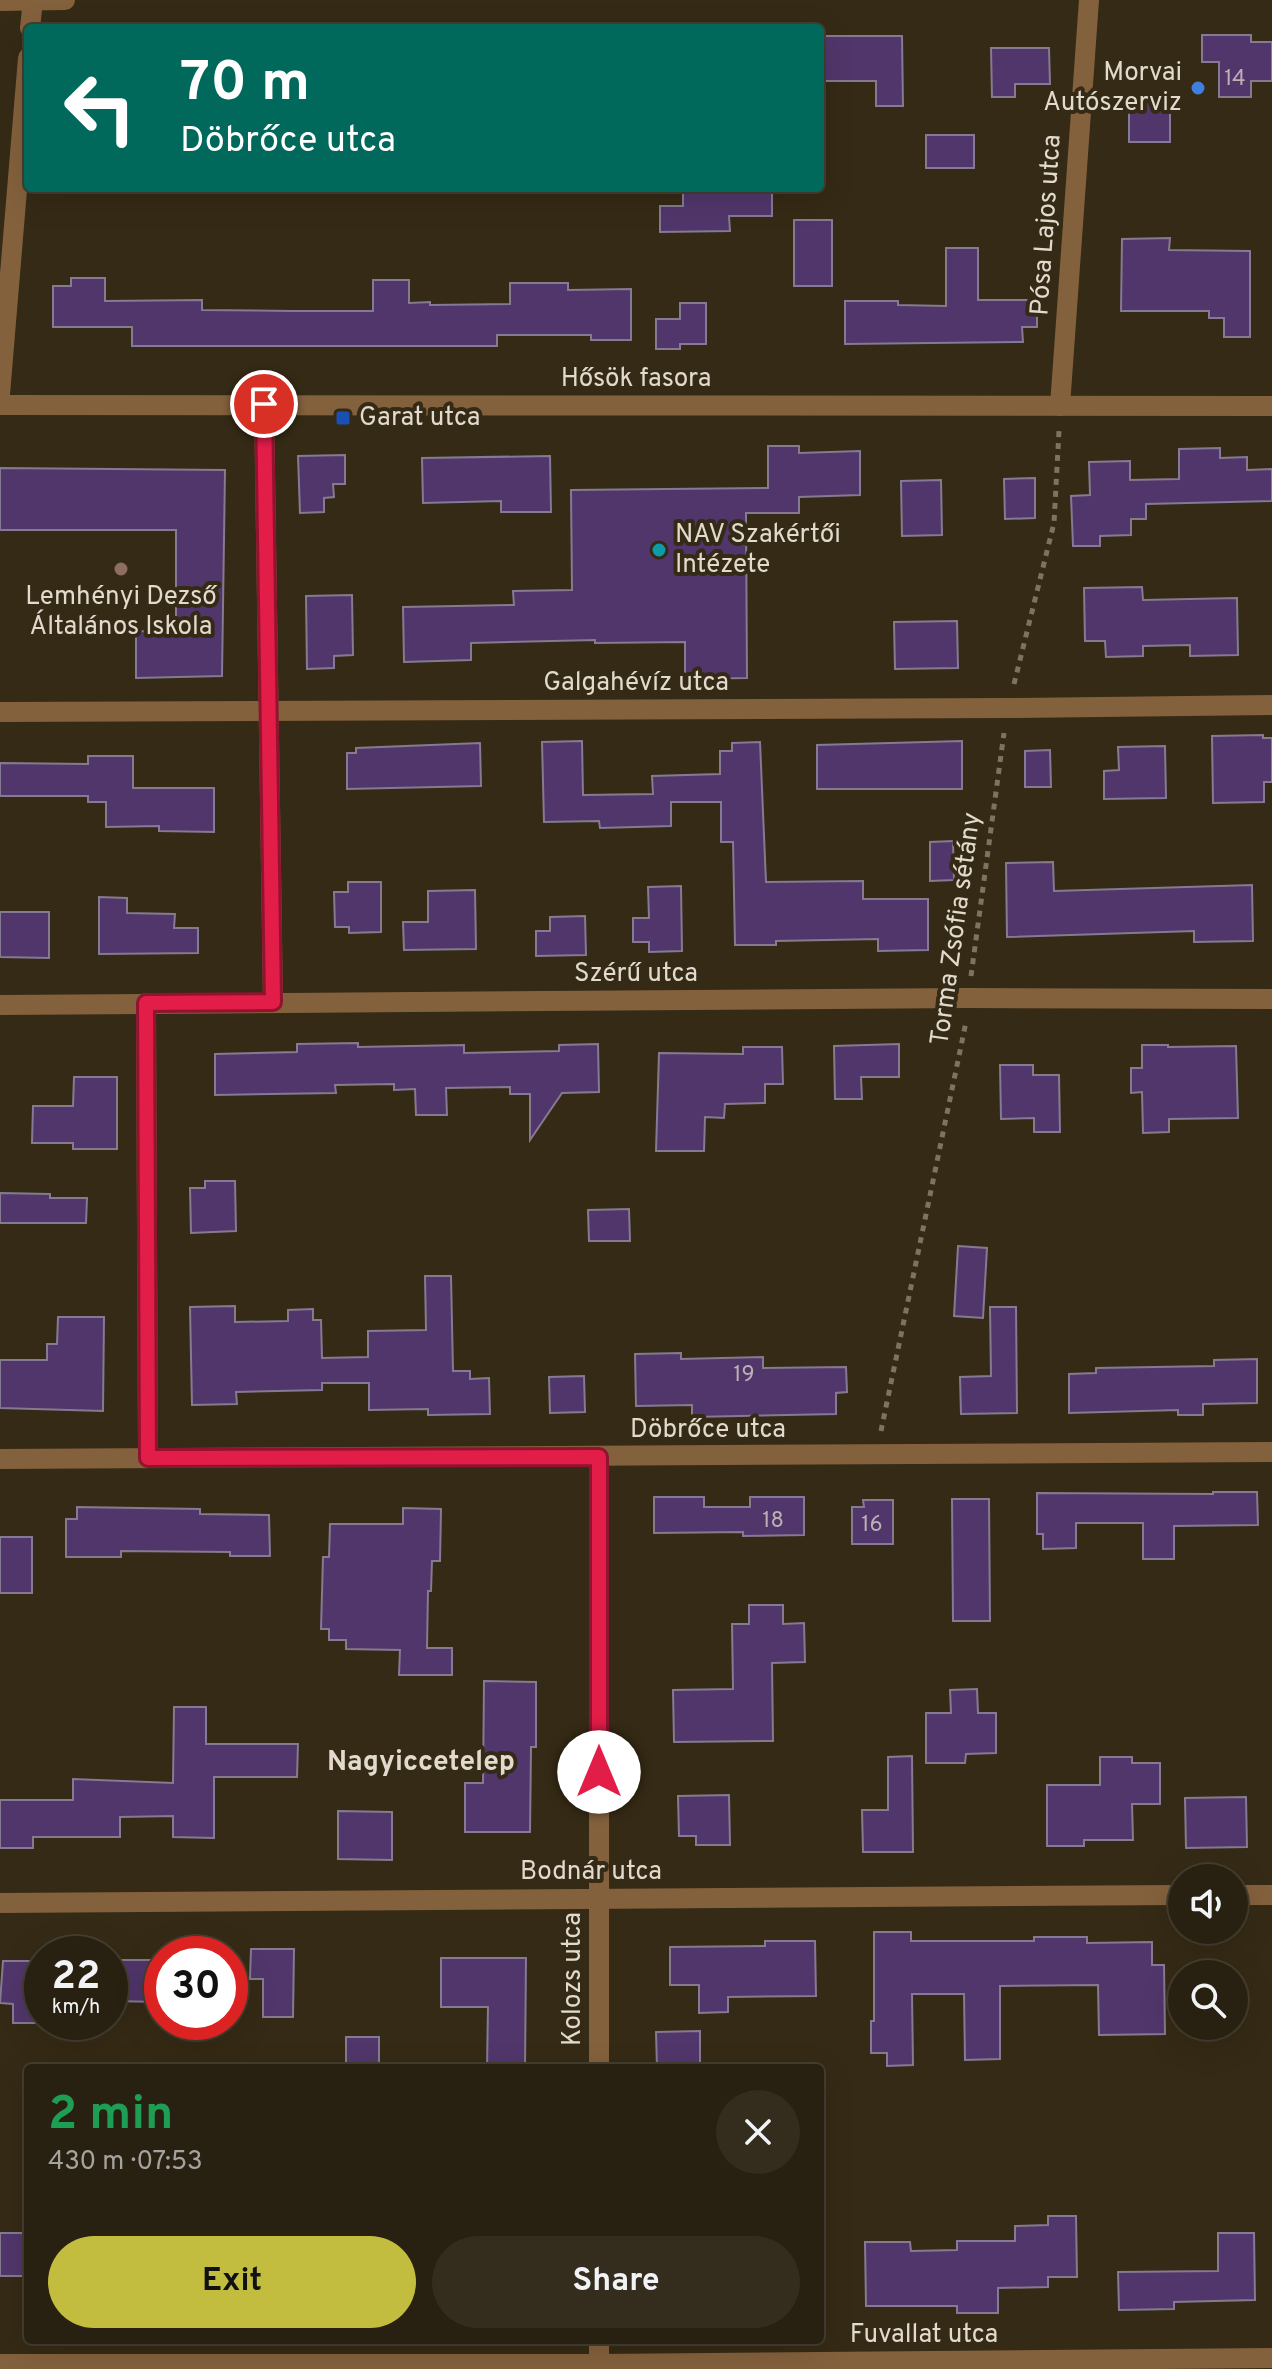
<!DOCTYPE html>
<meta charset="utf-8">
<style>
:root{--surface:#282010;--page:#342d1e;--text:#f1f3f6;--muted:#a5a39f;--line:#443e30;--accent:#c3bd3f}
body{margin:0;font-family:Overpass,sans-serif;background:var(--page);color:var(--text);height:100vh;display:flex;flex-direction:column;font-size:30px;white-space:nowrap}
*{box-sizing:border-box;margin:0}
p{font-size:26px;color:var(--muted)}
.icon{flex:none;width:44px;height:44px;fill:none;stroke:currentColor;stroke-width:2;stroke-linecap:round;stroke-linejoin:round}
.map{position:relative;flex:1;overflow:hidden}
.sheet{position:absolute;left:24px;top:2064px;width:800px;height:280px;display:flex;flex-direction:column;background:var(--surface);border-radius:8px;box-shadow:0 8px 32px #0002,0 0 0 2px var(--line)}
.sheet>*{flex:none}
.hud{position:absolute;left:24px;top:24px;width:800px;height:168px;border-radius:8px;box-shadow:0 8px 32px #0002,0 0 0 2px var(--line);background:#00695c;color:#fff;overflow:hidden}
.tools{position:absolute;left:1168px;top:1864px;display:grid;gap:16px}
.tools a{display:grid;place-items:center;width:80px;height:80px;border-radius:50%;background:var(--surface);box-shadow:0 8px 32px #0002,0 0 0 2px var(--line);font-size:40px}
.speed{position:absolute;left:24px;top:1936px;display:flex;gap:16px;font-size:40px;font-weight:700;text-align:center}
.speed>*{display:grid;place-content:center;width:104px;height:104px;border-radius:50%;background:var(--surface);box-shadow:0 8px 32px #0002,0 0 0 2px var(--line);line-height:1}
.speed small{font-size:20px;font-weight:400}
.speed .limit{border:12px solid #d22;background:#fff;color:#111}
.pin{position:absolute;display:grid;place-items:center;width:68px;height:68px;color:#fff;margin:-34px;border:4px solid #fff;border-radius:50%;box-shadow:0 2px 8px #0007}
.me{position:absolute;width:88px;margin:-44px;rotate:0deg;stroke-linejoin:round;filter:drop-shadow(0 0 6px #0008)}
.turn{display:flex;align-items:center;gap:28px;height:168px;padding:0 24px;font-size:36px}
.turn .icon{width:104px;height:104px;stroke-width:2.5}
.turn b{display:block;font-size:56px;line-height:68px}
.round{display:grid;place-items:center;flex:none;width:84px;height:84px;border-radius:42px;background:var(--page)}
.headline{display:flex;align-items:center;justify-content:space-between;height:136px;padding:0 24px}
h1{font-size:48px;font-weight:700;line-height:60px;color:#1e9e55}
.button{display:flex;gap:16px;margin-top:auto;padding:16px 24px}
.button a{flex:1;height:92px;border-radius:48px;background:var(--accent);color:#111;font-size:32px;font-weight:700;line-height:92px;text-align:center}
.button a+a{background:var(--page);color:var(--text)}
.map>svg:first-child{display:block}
.building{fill:#51366b;stroke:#857a91;stroke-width:2}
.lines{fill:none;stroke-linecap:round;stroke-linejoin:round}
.path{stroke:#7c7361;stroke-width:5;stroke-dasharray:6 6;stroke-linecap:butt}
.minor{stroke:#84613d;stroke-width:20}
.route-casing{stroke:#92132f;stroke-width:20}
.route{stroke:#e11d48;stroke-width:14}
.shop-dot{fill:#3f7fe0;stroke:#352a15;stroke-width:3}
.transit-dot{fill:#1a4fb4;stroke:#352a15;stroke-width:3}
.culture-dot{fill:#0f9aa8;stroke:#352a15;stroke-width:3}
.education-dot{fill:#8d6e63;stroke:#352a15;stroke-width:3}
.labels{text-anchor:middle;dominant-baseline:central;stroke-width:8;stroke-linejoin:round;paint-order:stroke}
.number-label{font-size:22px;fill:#bdb1b4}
.poi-label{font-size:26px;fill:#e1dacd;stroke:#352a15;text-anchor:start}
.street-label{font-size:26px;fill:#e1dacd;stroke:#352a15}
.neighbourhood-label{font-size:28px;font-weight:bold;fill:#e1dacd;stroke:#352a15}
</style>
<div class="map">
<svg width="1272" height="2369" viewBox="0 0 1272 2369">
<rect width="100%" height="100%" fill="#352a15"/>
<!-- building -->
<g class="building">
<polygon points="1202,35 1251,35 1251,42 1272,42 1272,81 1251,81 1251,97 1219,97 1219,62 1202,62"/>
<polygon points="820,36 902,36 903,106 876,106 876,81 820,81"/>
<polygon points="991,48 1049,48 1050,84 1015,84 1015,97 992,97"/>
<rect x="1129" y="97" width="41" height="45"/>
<rect x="926" y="135" width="48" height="33"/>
<polygon points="683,188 772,188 772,216 729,216 730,231 660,232 660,206 683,206"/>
<rect x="794" y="220" width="38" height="66"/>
<polygon points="1170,238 1169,250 1250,251 1250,337 1224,337 1224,318 1209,318 1209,311 1121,311 1122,239"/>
<polygon points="946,248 978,248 978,300 1037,300 1037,327 1022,327 1023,342 845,344 845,301 898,301 898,305 946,306"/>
<polygon points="71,278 105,278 105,301 202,300 202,310 293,311 373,311 373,280 409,280 409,303 430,302 430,305 510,304 510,283 568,283 568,290 631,289 631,340 591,340 591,335 497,335 497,346 132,346 132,327 53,327 53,286 71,286"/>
<polygon points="680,303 706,303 706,344 680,344 680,349 656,349 656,319 680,319"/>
<polygon points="768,446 799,446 799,453 860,451 860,495 799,497 799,513 746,513 747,678 685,679 685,642 595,643 595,640 471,643 471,660 404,662 403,607 514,605 513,591 572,590 571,490 768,488"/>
<polygon points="1220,448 1220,458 1247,457 1247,470 1272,469 1272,501 1146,504 1146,519 1131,519 1131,535 1100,536 1100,546 1073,546 1071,496 1090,495 1089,462 1130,461 1130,480 1179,479 1179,449"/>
<polygon points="345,455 345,484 333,484 334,497 324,498 324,512 300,513 298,456"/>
<polygon points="550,456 551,512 501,512 501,501 423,503 422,458"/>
<polygon points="0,468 225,470 222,676 136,678 136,631 176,632 176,530 0,530"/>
<polygon points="1035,478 1035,518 1005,519 1004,479"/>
<polygon points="941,480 942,535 902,536 901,481"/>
<polygon points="1142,587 1143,600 1237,598 1238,655 1190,656 1190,645 1143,646 1143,656 1106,657 1105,641 1085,641 1084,588"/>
<polygon points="352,595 353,655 334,656 334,668 307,669 306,596"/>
<polygon points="957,621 958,668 895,669 894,622"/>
<polygon points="1263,735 1263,738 1272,738 1272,782 1264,782 1264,802 1213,803 1212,736"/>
<polygon points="582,741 583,795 653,794 652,776 720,774 720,751 732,751 732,743 760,742 766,882 863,881 863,899 928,899 928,950 878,951 878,939 776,941 776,945 735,945 733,842 721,842 721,802 671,802 671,826 600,828 599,821 544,822 542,742"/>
<polygon points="962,741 962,789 817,789 817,745"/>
<polygon points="480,743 481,786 347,789 347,753 356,753 356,748"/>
<polygon points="1165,746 1166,798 1104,799 1104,771 1119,770 1118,747"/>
<polygon points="1050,750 1051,787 1025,787 1025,751"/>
<polygon points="88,756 133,756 133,788 214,788 214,832 159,831 159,826 106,827 106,802 88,802 88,796 0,796 0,763 88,764"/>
<polygon points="953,841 954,880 930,881 930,842"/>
<polygon points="1053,862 1054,891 1252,885 1253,941 1194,942 1194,931 1007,937 1006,863"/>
<polygon points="348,882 381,882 381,932 349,933 349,927 335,927 334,892 348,892"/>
<polygon points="681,886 682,951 649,952 649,942 633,942 633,918 649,918 648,887"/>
<polygon points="475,890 476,949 404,950 403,922 428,922 428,891"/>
<polygon points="99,897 127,898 127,913 175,914 174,928 198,928 198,953 99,954"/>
<polygon points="0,912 49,912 49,958 0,957"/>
<polygon points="585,916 586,955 536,956 536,931 550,931 550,917"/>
<polygon points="358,1043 358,1047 464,1045 464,1053 559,1051 559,1045 598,1044 599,1092 562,1093 530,1140 530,1094 510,1094 510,1087 446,1088 447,1115 416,1115 415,1089 394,1090 394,1084 335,1085 336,1093 215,1095 215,1054 297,1052 297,1044"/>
<polygon points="899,1044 899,1077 861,1077 862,1099 835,1099 834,1046"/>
<polygon points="1142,1045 1168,1045 1168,1047 1236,1046 1238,1118 1169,1119 1169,1132 1143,1133 1142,1092 1131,1093 1131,1068 1142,1068"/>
<polygon points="743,1047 782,1047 783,1084 765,1084 765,1103 725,1104 724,1118 705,1117 704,1151 656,1151 659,1053 743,1054"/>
<polygon points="1000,1065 1033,1065 1033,1075 1059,1075 1060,1132 1034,1132 1034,1118 1001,1119"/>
<polygon points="74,1077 117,1077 117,1149 73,1149 73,1143 32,1143 33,1106 73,1106"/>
<polygon points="205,1181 235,1181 236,1231 191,1233 190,1188 205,1188"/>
<polygon points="0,1193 50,1194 50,1198 87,1198 86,1223 0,1223"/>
<polygon points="629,1209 630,1241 589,1241 588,1210"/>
<polygon points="958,1246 987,1248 983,1318 954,1316"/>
<polygon points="425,1276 451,1276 453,1371 470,1371 470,1379 489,1378 490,1414 428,1415 428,1409 369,1410 369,1383 322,1383 322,1390 236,1392 237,1404 192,1405 190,1307 235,1306 235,1322 288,1321 288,1310 313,1309 313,1320 321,1320 322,1358 368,1357 368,1331 426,1330"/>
<polygon points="990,1307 1016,1307 1017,1413 961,1414 960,1377 991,1376"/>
<polygon points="58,1317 104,1317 103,1411 0,1408 0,1360 47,1360 47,1344 57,1344"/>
<polygon points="681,1353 681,1359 763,1357 763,1368 846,1367 847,1392 836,1393 836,1414 692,1417 692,1405 636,1406 635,1354"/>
<polygon points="1257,1359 1257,1403 1203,1404 1203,1415 1178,1415 1178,1410 1069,1413 1069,1374 1096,1373 1096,1368 1214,1366 1214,1360"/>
<polygon points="584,1376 585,1412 550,1413 549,1377"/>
<polygon points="1213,1492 1257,1492 1258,1525 1174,1526 1174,1559 1143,1559 1143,1523 1076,1523 1076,1548 1043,1549 1043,1534 1037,1534 1037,1493 1213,1494"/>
<polygon points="654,1497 704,1497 704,1507 750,1507 750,1497 804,1497 804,1535 743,1536 743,1532 654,1533"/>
<polygon points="952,1499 989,1499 990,1621 953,1621"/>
<polygon points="863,1500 893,1500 893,1544 852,1544 852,1507 864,1507"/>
<polygon points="77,1507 200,1509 200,1514 269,1515 270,1556 230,1556 230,1552 121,1551 121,1557 66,1557 66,1519 77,1519"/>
<polygon points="403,1508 441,1509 440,1561 432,1561 431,1591 428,1591 427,1648 452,1648 452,1675 399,1675 400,1650 346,1649 346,1640 329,1640 329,1629 321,1629 323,1557 329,1557 330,1524 403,1524"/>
<rect x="0" y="1537" width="32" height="56"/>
<polygon points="749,1605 783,1605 783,1624 804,1623 805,1662 772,1663 773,1741 674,1742 673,1690 733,1689 732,1624 749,1624"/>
<polygon points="484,1681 536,1682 536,1747 531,1747 530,1832 465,1832 465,1783 483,1783"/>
<polygon points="977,1689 978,1713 996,1713 996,1753 966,1754 965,1763 926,1763 926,1713 951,1713 950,1690"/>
<polygon points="174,1707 206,1707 206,1744 298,1744 297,1777 214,1777 214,1838 173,1837 173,1816 120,1817 120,1837 33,1837 33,1848 0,1848 0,1800 73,1800 73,1779 173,1783"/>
<polygon points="912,1756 913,1852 863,1852 862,1810 888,1810 888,1757"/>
<polygon points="1100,1757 1132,1757 1132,1763 1160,1763 1160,1804 1132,1804 1133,1840 1084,1840 1084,1846 1047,1846 1047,1785 1100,1785"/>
<polygon points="729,1795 730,1845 696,1845 696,1836 679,1836 678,1796"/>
<polygon points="1246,1797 1247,1847 1186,1848 1185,1798"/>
<polygon points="338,1811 392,1812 392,1860 338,1859"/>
<polygon points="874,1932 911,1932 911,1941 1034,1941 1034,1937 1087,1937 1087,1943 1152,1942 1152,1965 1164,1965 1165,2034 1099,2035 1098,1985 1000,1986 1000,2059 965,2060 964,1994 912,1994 913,2065 887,2066 887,2053 871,2053 871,2021 874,2021"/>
<polygon points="765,1941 815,1941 816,1996 728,1997 728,2012 699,2013 699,1985 670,1985 670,1947 765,1946"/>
<polygon points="251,1949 294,1949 293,2017 263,2017 263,1979 250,1979"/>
<polygon points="441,1958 526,1958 525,2068 487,2068 488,2007 441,2007"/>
<polygon points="110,1960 162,1960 162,2002 110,2001"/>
<polygon points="3,1961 38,1961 37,2023 13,2023 13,2004 0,2003"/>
<polygon points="700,2031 700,2068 657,2068 656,2032"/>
<rect x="346" y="2037" width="33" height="31"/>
<polygon points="1048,2216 1076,2216 1077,2277 1048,2277 1048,2287 998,2288 998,2313 957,2313 957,2306 866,2306 865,2242 910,2242 911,2251 957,2250 957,2241 1015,2241 1015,2226 1048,2225"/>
<rect x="0" y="2233" width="28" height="43"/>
<polygon points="1218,2233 1254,2233 1255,2300 1174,2302 1174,2309 1119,2310 1118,2272 1218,2271"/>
</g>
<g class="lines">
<!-- path -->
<g class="path">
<polyline points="1014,684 1054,523 1059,431"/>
<polyline points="971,976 1004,733"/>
<polyline points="881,1431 966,1022"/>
</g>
<!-- minor -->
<g class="minor">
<polyline points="0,1 65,0"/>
<polyline points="30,28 33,0"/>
<polyline points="0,394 28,58"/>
<polyline points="264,404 273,1002"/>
<polyline points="0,405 1272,406"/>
<polyline points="1060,406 1089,0"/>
<polyline points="0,712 1008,708 1272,705"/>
<polyline points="146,1003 148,1458"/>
<polyline points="0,1005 968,998 1272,999"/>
<polyline points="0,1459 1272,1452"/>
<polyline points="1234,1895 1272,1895"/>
<polyline points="0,1903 1182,1895"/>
<polyline points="599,2068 599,1457"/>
<polyline points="0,2364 599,2364 1272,2358"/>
<polyline points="599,2369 599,2340"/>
</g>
</g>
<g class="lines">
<!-- route casing -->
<g class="route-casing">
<polyline id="route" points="264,404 273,1002 146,1003 148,1458 599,1457 599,1772"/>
</g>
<!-- route -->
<use href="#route" class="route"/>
</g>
<!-- markers -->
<circle class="shop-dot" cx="1198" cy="88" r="8"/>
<rect class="transit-dot" x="335" y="410" width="16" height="16" rx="4"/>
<circle class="culture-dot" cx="659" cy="550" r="8"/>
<circle class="education-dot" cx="121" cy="569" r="8"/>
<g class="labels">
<!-- number labels -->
<g class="number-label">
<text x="1235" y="79">14</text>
<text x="744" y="1375">19</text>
<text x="773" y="1521">18</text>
<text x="872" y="1525">16</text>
</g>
<!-- poi labels -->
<g class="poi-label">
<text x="1182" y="73" text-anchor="end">Morvai<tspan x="1182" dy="30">Autószerviz</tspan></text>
<text x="359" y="418">Garat utca</text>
<text x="675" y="535">NAV Szakértői<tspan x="675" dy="30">Intézete</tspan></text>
<text x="121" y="597" text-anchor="middle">Lemhényi Dezső<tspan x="121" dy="30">Általános Iskola</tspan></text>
</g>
<!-- street labels -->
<g class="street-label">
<text transform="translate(1047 225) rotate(-86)">Pósa Lajos utca</text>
<text x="636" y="379">Hősök fasora</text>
<text x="636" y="683">Galgahévíz utca</text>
<text transform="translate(957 929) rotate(-82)">Torma Zsófia sétány</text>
<text x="636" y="974">Szérű utca</text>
<text x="708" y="1430">Döbrőce utca</text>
<text x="591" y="1872">Bodnár utca</text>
<text transform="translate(573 1979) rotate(-90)">Kolozs utca</text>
<text x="924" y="2335">Fuvallat utca</text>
</g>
<!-- neighbourhood labels -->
<g class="neighbourhood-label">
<text x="421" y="1763">Nagyiccetelep</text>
</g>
</g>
</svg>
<div class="tools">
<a><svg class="icon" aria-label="sound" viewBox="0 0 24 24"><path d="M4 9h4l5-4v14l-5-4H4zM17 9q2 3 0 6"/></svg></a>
<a><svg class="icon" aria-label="search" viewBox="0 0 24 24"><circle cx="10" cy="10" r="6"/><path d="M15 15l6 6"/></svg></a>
</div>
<div class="speed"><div>22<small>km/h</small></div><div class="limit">30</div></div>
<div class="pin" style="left:264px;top:404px;background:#d93025"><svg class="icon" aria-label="arrive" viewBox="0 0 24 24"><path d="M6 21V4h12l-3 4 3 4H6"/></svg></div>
<svg class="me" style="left:599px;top:1772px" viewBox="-20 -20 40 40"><circle r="19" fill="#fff"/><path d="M0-13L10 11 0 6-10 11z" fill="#e11d48"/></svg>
<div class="hud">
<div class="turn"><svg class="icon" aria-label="left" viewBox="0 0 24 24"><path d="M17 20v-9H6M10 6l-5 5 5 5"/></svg><div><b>70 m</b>Döbrőce utca</div></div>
</div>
<section class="sheet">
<div class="headline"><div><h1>2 min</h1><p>430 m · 07:53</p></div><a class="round"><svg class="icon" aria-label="close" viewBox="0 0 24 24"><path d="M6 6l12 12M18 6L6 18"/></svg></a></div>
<div class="button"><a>Exit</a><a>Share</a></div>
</section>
</div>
